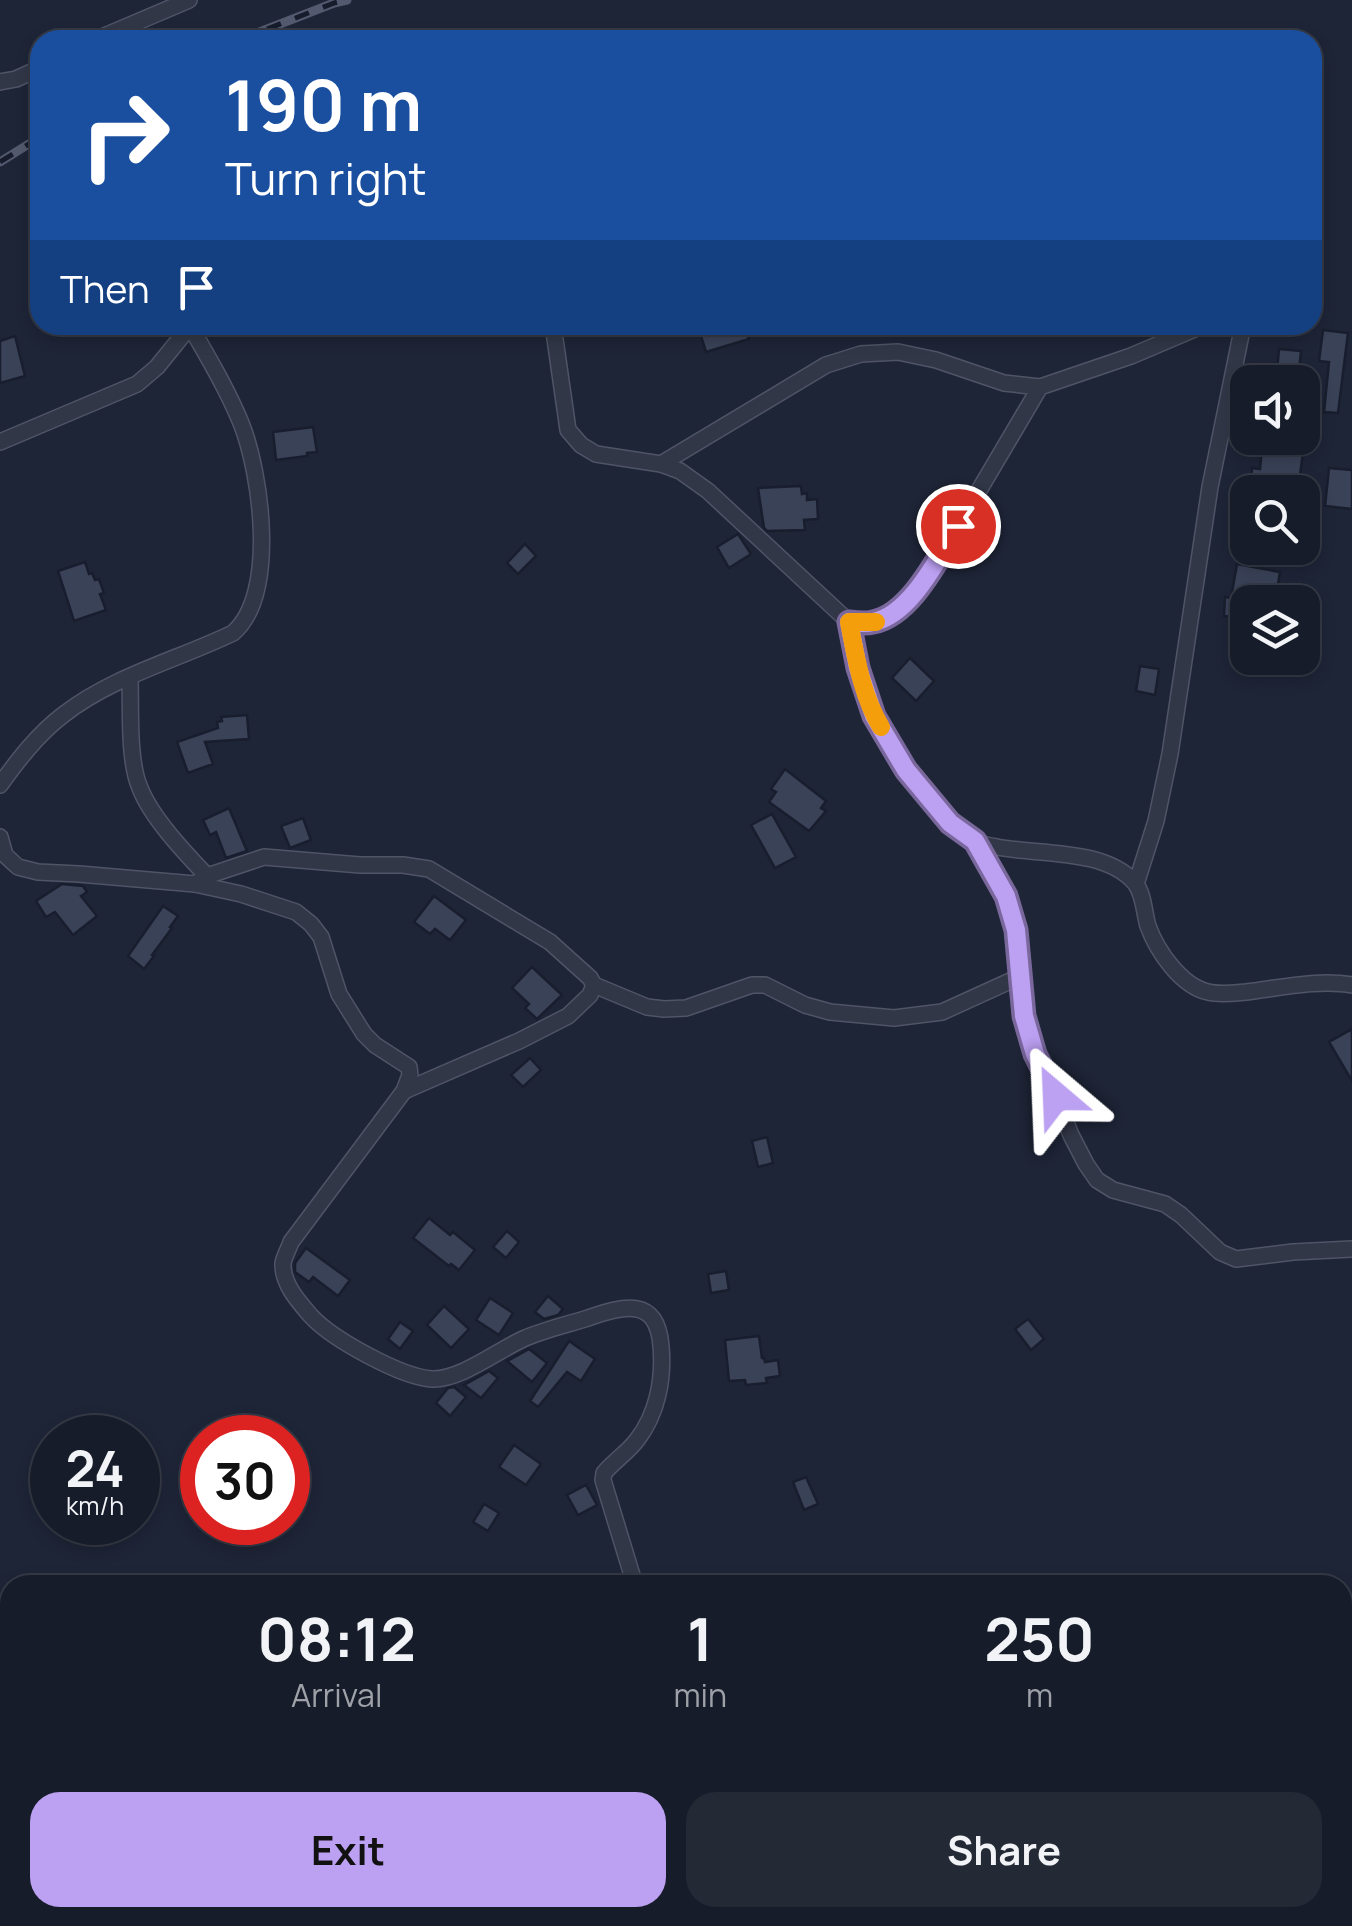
<!DOCTYPE html>
<style>
:root{--surface:#161c29;--page:#232935;--text:#f1f3f6;--muted:#9ea1a8;--line:#353a46;--accent:#bca0f2}
body{margin:0;font-family:Manrope,sans-serif;background:var(--page);color:var(--text);height:100vh;display:flex;flex-direction:column;font-size:38px;white-space:nowrap}
*{box-sizing:border-box;margin:0}
p{font-size:32px;color:var(--muted)}
.icon{flex:none;width:55px;height:55px;fill:none;stroke:currentColor;stroke-width:2;stroke-linecap:round;stroke-linejoin:round}
.map{position:relative;flex:1;overflow:hidden}
.details{position:absolute;left:0px;top:1575px;width:1352px;height:352px;display:flex;flex-direction:column;background:var(--surface);border-radius:30px 30px 0 0;box-shadow:0 5px 15px #0003,0 0 0 2px var(--line)}
.details>*{flex:none}
.hud{position:absolute;left:30px;top:30px;width:1292px;height:305px;border-radius:30px;box-shadow:0 5px 15px #0003,0 0 0 2px var(--line);background:#1a4fa0;color:#fff;overflow:hidden}
.controls{position:absolute;left:1230px;top:365px;display:grid;gap:20px}
.controls a{display:grid;place-items:center;width:90px;height:90px;border-radius:20px;background:var(--surface);box-shadow:0 5px 15px #0003,0 0 0 2px var(--line);font-size:50px}
.speed{position:absolute;left:30px;top:1415px;display:flex;gap:20px;font-size:50px;font-weight:700;text-align:center}
.speed>*{display:grid;place-content:center;width:130px;height:130px;border-radius:50%;background:var(--surface);box-shadow:0 5px 15px #0003,0 0 0 2px var(--line);line-height:1}
.speed small{font-size:25px;font-weight:400}
.speed .limit{border:15px solid #d22;background:#fff;color:#111}
.pin{position:absolute;display:grid;place-items:center;width:85px;height:85px;color:#fff;margin:-42px;border:5px solid #fff;border-radius:50%;box-shadow:0 2px 10px #0007}
.me{position:absolute;width:110px;margin:-55px;rotate:334deg;stroke-linejoin:round;filter:drop-shadow(0 0 8px #0008)}
.turn{display:flex;align-items:center;gap:35px;height:210px;padding:0 30px;font-size:45px}
.turn .icon{width:130px;height:130px;stroke-width:2.5}
.turn b{display:block;font-size:70px;line-height:85px}
.then{display:flex;align-items:center;height:95px;padding:0 30px;background:#0003;gap:20px;font-size:38px}
.eta{display:flex;justify-content:space-evenly;align-items:center;height:170px;text-align:center}
.eta b{font-size:60px;font-weight:700;line-height:70px}
.cta{display:flex;gap:20px;margin-top:auto;padding:20px 30px}
.cta a{flex:1;height:115px;border-radius:30px;background:var(--accent);color:#111;font-size:40px;font-weight:700;line-height:115px;text-align:center}
.cta a+a{background:var(--page);color:var(--text)}
.map>svg:first-child{display:block}
.green{fill:#203238}
.building{fill:#3a4258;stroke:#191e2e;stroke-width:2.5}
.lines{fill:none;stroke-linecap:round;stroke-linejoin:round}
.minor-casing{stroke:#4f5466;stroke-width:18}
.minor{stroke:#323748;stroke-width:15}
.rail-casing{stroke:#535a6f;stroke-width:9}
.rail{stroke:#171c2c;stroke-width:5;stroke-dasharray:15;stroke-linecap:butt}
.route-casing{stroke:#7a689d;stroke-width:25}
.route{stroke:#bca0f2;stroke-width:18}
.slow{stroke:#f59e0b;stroke-width:18}
</style>
<div class="map">
<svg width="1352" height="1926" viewBox="0 0 1352 1926">
<rect width="100%" height="100%" fill="#1e2537"/>
<!-- green -->
<polygon class="green" points="0,1885 10,1887 10,1918 164,1918 207,1926 0,1926"/>
<!-- building -->
<g class="building">
<polygon points="714,325 744,325 749,339 706,352 699,330"/>
<polygon points="1323,330 1348,333 1338,413 1324,412 1329,362 1319,361"/>
<polygon points="15,336 25,376 0,383 0,341"/>
<polygon points="1279,349 1301,351 1298,382 1276,382"/>
<polygon points="313,427 317,452 307,453 307,456 276,460 273,432"/>
<polygon points="1262,448 1303,453 1299,482 1291,481 1290,492 1250,492 1252,468 1260,469"/>
<polygon points="1329,468 1352,470 1352,509 1325,506"/>
<polygon points="801,486 802,494 807,493 807,500 817,499 818,519 804,520 805,530 767,531 764,528 758,488"/>
<polygon points="738,534 751,554 729,568 717,547"/>
<polygon points="525,544 536,556 518,574 507,563"/>
<polygon points="85,562 89,574 92,573 95,580 99,579 104,593 100,594 106,610 74,621 58,571"/>
<polygon points="1237,564 1280,572 1275,602 1248,602 1248,618 1224,616 1225,597 1231,598"/>
<polygon points="910,658 934,681 916,701 892,678"/>
<polygon points="1140,666 1159,669 1155,695 1136,691"/>
<polygon points="247,715 249,739 205,742 213,764 188,773 177,742 218,728 217,722 222,721 221,717"/>
<polygon points="785,769 826,801 821,808 826,811 809,831 769,802 776,792 771,789"/>
<polygon points="229,808 247,851 226,858 216,832 210,835 203,820"/>
<polygon points="772,814 796,857 775,868 751,825"/>
<polygon points="303,818 311,840 290,848 281,826"/>
<polygon points="62,884 83,886 87,892 81,896 97,916 73,935 55,912 46,917 36,901"/>
<polygon points="434,896 466,920 450,940 435,929 430,934 414,922"/>
<polygon points="163,906 178,916 170,927 172,928 152,955 154,956 144,969 128,956"/>
<polygon points="532,967 562,995 537,1019 525,1008 529,1004 512,988"/>
<polygon points="1352,1029 1352,1081 1329,1042"/>
<polygon points="530,1058 541,1070 523,1087 511,1075"/>
<polygon points="767,1137 773,1163 758,1167 752,1141"/>
<polygon points="429,1218 450,1235 453,1232 475,1250 459,1270 451,1264 449,1266 413,1238"/>
<polygon points="507,1231 519,1242 506,1258 493,1247"/>
<polygon points="306,1248 350,1280 338,1296 313,1277 309,1282 295,1272 295,1263"/>
<polygon points="726,1271 729,1290 711,1293 708,1274"/>
<polygon points="548,1296 563,1309 558,1315 544,1319 535,1312"/>
<polygon points="490,1298 513,1313 499,1335 476,1320"/>
<polygon points="444,1306 469,1329 451,1348 427,1325"/>
<polygon points="1028,1319 1044,1339 1031,1350 1015,1329"/>
<polygon points="400,1322 413,1331 400,1349 388,1339"/>
<polygon points="759,1336 762,1358 764,1358 765,1362 778,1360 780,1376 766,1378 767,1383 746,1385 745,1380 729,1381 725,1340"/>
<polygon points="569,1341 595,1359 581,1381 567,1372 538,1407 530,1401"/>
<polygon points="529,1349 547,1363 532,1382 507,1361"/>
<polygon points="489,1371 498,1378 481,1398 464,1385"/>
<polygon points="454,1387 466,1397 450,1416 436,1403 448,1388"/>
<polygon points="514,1445 541,1464 526,1485 499,1467"/>
<polygon points="806,1477 818,1504 804,1510 793,1482"/>
<polygon points="586,1485 597,1505 578,1515 567,1495"/>
<polygon points="484,1504 499,1513 488,1531 473,1522"/>
</g>
<g class="lines">
<!-- minor casing -->
<g class="minor-casing">
<g id="minor">
<polyline points="95,40 189,0"/>
<polyline points="0,82 16,79 40,68"/>
<polyline points="553,325 568,430 581,445 596,454 661,464 680,471 708,491 849,622 871,623 887,618 913,596 958,526 1040,387 1131,356 1204,325"/>
<polyline points="0,442 137,384 157,367 191,325"/>
<polyline points="661,464 826,365 861,354 898,352 936,360 1004,383 1040,387"/>
<path d="M849,622C855,654 861,688 875,718C893,753 939,824 975,841C981,844 990,846 997,847C1037,855 1105,848 1135,883C1144,894 1144,913 1148,926C1157,951 1181,986 1208,992C1220,995 1234,993 1246,992C1279,988 1320,979 1352,985"/>
<path d="M130,678C131,709 128,761 140,788C151,817 185,853 207,876"/>
<path d="M0,785C18,760 38,734 63,715C113,676 177,660 233,633C278,594 261,473 241,423C227,389 208,357 190,326"/>
<path d="M0,837L5,855L18,867L38,872L79,874L195,884L241,894L296,912L311,924L321,937L339,994L364,1034L375,1045L409,1067L410,1075L404,1091L291,1242C289,1248 284,1257 283,1263C282,1284 299,1302 311,1316C332,1339 401,1377 432,1379C460,1380 497,1351 523,1339C543,1330 566,1325 588,1318C623,1306 657,1296 661,1346C664,1380 657,1414 637,1440C627,1453 614,1461 604,1473L603,1480L635,1585"/>
<polyline points="975,841 1006,895 1016,930 1024,1017 1035,1054 1056,1097 1071,1135 1086,1164 1097,1180 1113,1190 1165,1204 1181,1215 1220,1252 1236,1259 1293,1252 1352,1249"/>
<polyline points="195,884 207,876 264,857 360,865 403,865 429,869 550,942 590,978 594,985 590,995 568,1016 519,1041 404,1091"/>
<polyline points="1136,884 1156,821 1170,754 1210,487 1243,325"/>
<polyline points="594,985 647,1007 664,1009 686,1008 752,985 765,985 805,1005 830,1012 894,1018 942,1012 1019,977"/>
</g>
</g>
<!-- minor -->
<use href="#minor" class="minor"/>
<!-- rail casing -->
<g class="rail-casing">
<g id="rail">
<polyline points="239,40 334,3 347,0"/>
<polyline points="0,162 40,137"/>
</g>
</g>
<!-- rail -->
<use href="#rail" class="rail"/>
</g>
<g class="lines">
<!-- route casing -->
<g class="route-casing">
<path id="route" d="M958,526C939,556 911,615 873,622C866,624 857,623 849,622L858,668L874,716L906,770L950,823L975,841L1006,896L1016,930L1024,1016L1035,1054L1056,1096"/>
</g>
<!-- route -->
<use href="#route" class="route"/>
<!-- slow -->
<path class="slow" d="M876,622H849C856,658 862,696 881,727"/>
</g>
</svg>
<div class="controls">
<a><svg class="icon" aria-label="sound" viewBox="0 0 24 24"><path d="M4 9h4l5-4v14l-5-4H4zM17 9q2 3 0 6"/></svg></a>
<a><svg class="icon" aria-label="search" viewBox="0 0 24 24"><circle cx="10" cy="10" r="6"/><path d="M15 15l6 6"/></svg></a>
<a><svg class="icon" aria-label="layers" viewBox="0 0 24 24"><path d="M12 4l9 5-9 5-9-5zM3 14l9 5 9-5"/></svg></a>
</div>
<div class="speed"><div>24<small>km/h</small></div><div class="limit">30</div></div>
<div class="pin" style="left:958px;top:526px;background:#d93025"><svg class="icon" aria-label="arrive" viewBox="0 0 24 24"><path d="M6 21V4h12l-3 4 3 4H6"/></svg></div>
<svg class="me" style="left:1056px;top:1096px" viewBox="-20 -20 40 40"><path d="M0-17L14 15 0 8-14 15z" fill="#bca0f2" stroke="#fff" stroke-width="4"/></svg>
<div class="hud">
<div class="turn"><svg class="icon" aria-label="right" viewBox="0 0 24 24"><path d="M7 20v-9h11M14 6l5 5-5 5"/></svg><div><b>190 m</b>Turn right</div></div>
<div class="then">Then<svg class="icon" aria-label="arrive" viewBox="0 0 24 24"><path d="M6 21V4h12l-3 4 3 4H6"/></svg></div>
</div>
<section class="details">
<div class="eta">
<div><b>08:12</b><p>Arrival</p></div>
<div><b>1</b><p>min</p></div>
<div><b>250</b><p>m</p></div>
</div>
<div class="cta"><a>Exit</a><a>Share</a></div>
</section>
</div>
